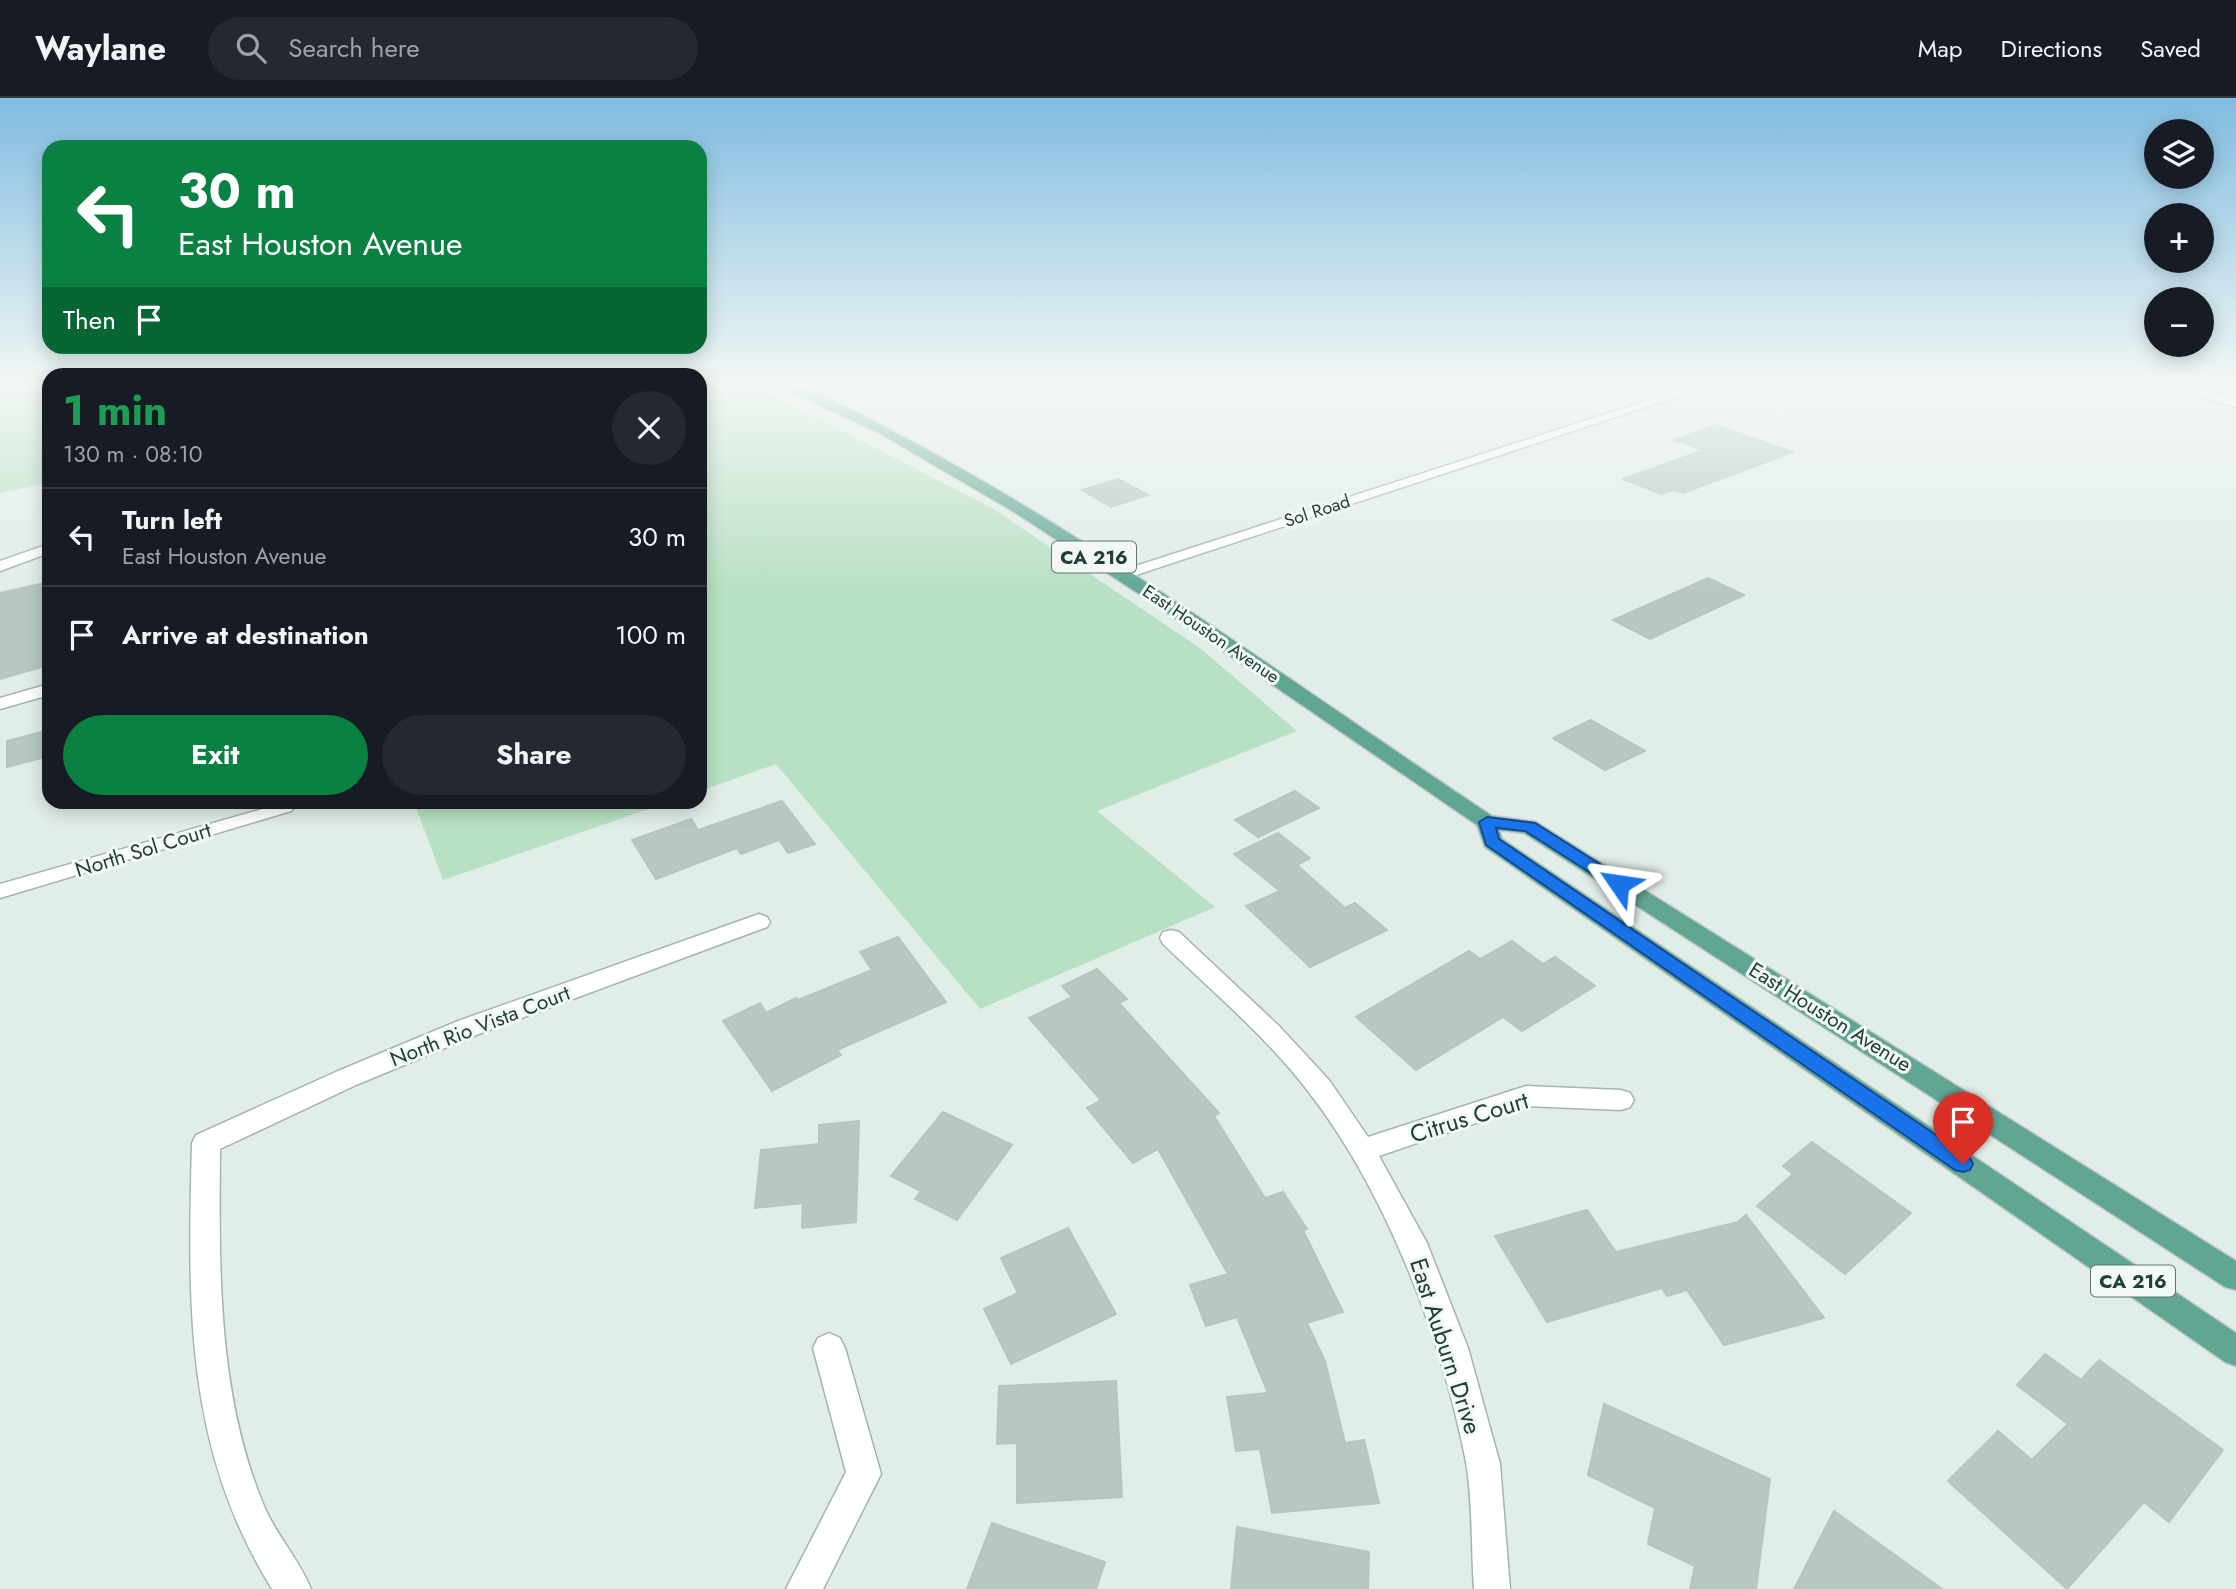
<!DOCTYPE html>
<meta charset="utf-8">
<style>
:root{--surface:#171b24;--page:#242831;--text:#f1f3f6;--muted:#9ea1a6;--line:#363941;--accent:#0b8043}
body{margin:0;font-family:Jost,sans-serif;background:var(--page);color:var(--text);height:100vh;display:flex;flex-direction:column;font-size:26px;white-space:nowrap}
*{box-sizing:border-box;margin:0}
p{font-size:23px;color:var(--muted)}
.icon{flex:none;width:38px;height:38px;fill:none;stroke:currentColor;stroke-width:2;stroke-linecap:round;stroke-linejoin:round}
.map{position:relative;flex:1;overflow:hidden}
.panel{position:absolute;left:42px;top:270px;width:665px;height:441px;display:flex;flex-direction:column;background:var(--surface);border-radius:21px;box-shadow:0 4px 18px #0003}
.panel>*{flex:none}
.guide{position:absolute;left:42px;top:42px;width:665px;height:214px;border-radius:21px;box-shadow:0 4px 18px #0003;background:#0b8043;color:#fff;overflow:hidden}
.controls{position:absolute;left:2144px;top:21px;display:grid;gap:14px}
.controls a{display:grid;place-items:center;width:70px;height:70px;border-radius:50%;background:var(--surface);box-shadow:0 4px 18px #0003;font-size:35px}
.pin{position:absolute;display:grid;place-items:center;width:60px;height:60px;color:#fff;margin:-72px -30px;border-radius:50% 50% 50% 0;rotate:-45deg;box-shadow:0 0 7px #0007}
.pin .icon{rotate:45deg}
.me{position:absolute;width:77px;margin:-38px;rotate:302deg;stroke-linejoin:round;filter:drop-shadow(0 0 5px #0008)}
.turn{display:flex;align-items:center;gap:24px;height:147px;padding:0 21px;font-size:32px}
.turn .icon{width:91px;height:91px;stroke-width:2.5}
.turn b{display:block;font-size:49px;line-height:60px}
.then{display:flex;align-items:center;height:66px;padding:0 21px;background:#0003;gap:14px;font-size:26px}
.round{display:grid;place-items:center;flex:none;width:74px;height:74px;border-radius:37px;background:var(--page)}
.head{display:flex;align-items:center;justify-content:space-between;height:119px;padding:0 21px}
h1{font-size:42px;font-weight:700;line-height:52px;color:#1e9e55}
.cta{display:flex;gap:14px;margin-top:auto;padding:14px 21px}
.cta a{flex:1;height:80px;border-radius:42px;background:var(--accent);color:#fff;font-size:28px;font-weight:700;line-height:80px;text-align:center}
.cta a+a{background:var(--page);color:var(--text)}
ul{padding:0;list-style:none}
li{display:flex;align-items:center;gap:21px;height:98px;padding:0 21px;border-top:2px solid var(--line)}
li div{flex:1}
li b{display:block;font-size:26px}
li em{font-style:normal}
header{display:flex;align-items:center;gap:42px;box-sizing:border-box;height:98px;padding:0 35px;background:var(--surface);border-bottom:2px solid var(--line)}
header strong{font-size:33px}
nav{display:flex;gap:38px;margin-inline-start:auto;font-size:24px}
.search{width:490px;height:63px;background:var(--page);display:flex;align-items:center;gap:18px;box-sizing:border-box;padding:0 24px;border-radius:38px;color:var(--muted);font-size:26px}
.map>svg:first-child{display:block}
.green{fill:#b8e0c3}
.building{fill:#b6c8c0;stroke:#b3c7bf;stroke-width:2}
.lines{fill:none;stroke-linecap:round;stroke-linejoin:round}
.minor-casing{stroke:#a3b5af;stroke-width:3}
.primary-casing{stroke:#c1c9c7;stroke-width:3}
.minor{fill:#fff;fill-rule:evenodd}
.primary{fill:#61a695;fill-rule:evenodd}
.route{fill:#1a73e8;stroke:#114b97;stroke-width:2}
.labels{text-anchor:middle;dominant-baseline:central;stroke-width:6;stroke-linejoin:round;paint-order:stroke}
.far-street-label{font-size:18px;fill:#203f37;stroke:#f2f9f5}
.shield{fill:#f2f9f5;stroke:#5f7770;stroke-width:2}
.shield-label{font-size:19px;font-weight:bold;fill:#203f37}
.street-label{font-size:21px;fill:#203f37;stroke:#f2f9f5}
.near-street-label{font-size:24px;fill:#203f37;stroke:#f2f9f5}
</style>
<header>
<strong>Waylane</strong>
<div class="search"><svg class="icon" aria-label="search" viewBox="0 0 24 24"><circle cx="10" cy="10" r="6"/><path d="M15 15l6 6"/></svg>Search here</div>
<nav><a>Map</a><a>Directions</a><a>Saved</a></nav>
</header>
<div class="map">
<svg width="2236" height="1491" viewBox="0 0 2236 1491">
<rect width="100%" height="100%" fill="#e1ede7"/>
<!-- green -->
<g class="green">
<polygon points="0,285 49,285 49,385 0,395"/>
<polygon points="700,285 751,286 992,410 1200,550 1297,633 1097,713 1215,809 980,911 776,666 700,693"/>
<polygon points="414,704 669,704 443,782"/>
</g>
<!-- building -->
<g class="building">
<polygon points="1716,327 1793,354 1683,395 1674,392 1661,396 1623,381 1704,352 1674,342"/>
<polygon points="1118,381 1148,397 1111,409 1082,392"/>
<polygon points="1708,480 1744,497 1650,541 1613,522"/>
<polygon points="49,484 49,567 0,581 0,495"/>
<polygon points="1591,622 1645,653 1605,672 1553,640"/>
<polygon points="49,632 49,658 7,669 7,643"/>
<polygon points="1295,693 1319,710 1258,739 1235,722"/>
<polygon points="782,703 815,746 788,755 779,742 741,756 737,750 656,781 632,742 691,721 698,732"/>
<polygon points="1278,735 1310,760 1297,767 1345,810 1355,805 1387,832 1310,869 1246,808 1280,793 1234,756"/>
<polygon points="898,839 946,904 837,952 841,957 772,993 723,923 760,905 766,915 796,900 798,902 872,872 860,854"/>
<polygon points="1512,843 1543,866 1555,859 1595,888 1522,933 1503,919 1416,972 1356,919 1469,853 1480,861"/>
<polygon points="1097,871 1127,901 1119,905 1219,1015 1214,1018 1265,1100 1283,1094 1307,1131 1303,1132 1343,1214 1307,1225 1325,1263 1345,1345 1364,1342 1379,1405 1272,1415 1260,1351 1236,1353 1227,1299 1268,1295 1237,1219 1206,1228 1190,1187 1228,1176 1158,1051 1133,1065 1087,1010 1101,1002 1029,920 1072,899 1062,888"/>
<polygon points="943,1014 1012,1047 957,1122 915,1101 921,1093 891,1078"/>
<polygon points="859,1023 856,1124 802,1130 803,1105 755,1110 761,1052 819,1046 819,1027"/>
<polygon points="1812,1044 1911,1115 1845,1176 1757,1108 1793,1076 1783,1068"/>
<polygon points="1587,1112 1616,1154 1738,1124 1746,1117 1824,1220 1724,1247 1687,1192 1667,1198 1662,1190 1547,1224 1495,1138"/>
<polygon points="1068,1130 1116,1216 1011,1266 984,1211 1018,1195 1001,1160"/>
<polygon points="2045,1256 2081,1282 2099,1262 2223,1352 2169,1424 2144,1404 2067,1491 1948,1383 1998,1333 2032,1362 2068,1326 2017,1287"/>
<polygon points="1116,1283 1122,1399 1017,1405 1017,1345 997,1346 999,1288"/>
<polygon points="1604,1306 1770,1381 1756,1491 1690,1491 1695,1468 1648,1446 1655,1410 1588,1377"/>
<polygon points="1834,1413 1942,1491 1794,1491"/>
<polygon points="992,1425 1105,1464 1096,1491 967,1491"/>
<polygon points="1237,1429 1369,1454 1368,1491 1231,1491"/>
</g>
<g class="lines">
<!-- minor casing -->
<g class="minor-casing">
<g id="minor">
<polygon points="1702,285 1719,285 1127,480 1122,482 1114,477 1117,474"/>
<polygon points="2150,285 2169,285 2236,301 2236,309"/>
<polygon points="49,446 49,455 0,473 0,463"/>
<polygon points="49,586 49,597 0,611 0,600"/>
<polygon points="287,704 294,709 291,713 0,800 0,786"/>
<path d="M759,816L767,819L770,824L767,829L476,937L356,987L220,1051C219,1170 217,1296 264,1408C276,1437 299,1461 311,1491H272C184,1349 188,1206 192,1045L196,1037L338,973L458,923Z"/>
<path d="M1171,832L1179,834L1279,928L1329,982L1368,1039L1526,988L1621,992L1630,995L1634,1002L1630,1009L1621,1012L1526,1008L1379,1058L1427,1145L1468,1250L1500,1366L1510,1491H1474C1471,1450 1473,1405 1466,1364C1442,1241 1387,1096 1311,997C1269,941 1213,894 1163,846L1160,840L1163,834Z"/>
<polygon points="829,1235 840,1240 845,1250 881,1376 823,1491 786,1491 846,1374 813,1250 818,1240"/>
</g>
</g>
<!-- primary casing -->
<g class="primary-casing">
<path id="primary" d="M771,285C806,284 870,321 902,338C1108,448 1298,589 1492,718L1536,724L2236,1163V1192L2225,1189L1524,735L1499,732L1502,741L2236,1235V1268L2225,1264L1485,749L1477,727L1156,507L1014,414L879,335Z"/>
</g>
<!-- minor -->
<use href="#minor" class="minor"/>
<!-- primary -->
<use href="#primary" class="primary"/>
</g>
<!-- sky -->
<linearGradient id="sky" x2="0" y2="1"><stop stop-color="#80bce1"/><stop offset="0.58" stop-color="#f2f7f4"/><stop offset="1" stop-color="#f2f7f4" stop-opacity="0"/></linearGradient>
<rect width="2236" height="494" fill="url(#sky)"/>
<!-- route -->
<polygon class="route" points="1487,719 1535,725 1625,782 1628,786 1625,790 1614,790 1525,733 1496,730 1499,741 1970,1060 1973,1066 1970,1072 1963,1074 1955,1072 1486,747 1479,724"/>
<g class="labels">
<!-- far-street labels -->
<g class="far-street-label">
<text transform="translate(1317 413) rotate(-18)">Sol Road</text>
<text transform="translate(1211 536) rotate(34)">East Houston Avenue</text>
</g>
<!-- shield labels -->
<g class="shield">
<rect x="1052" y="443.5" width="84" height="31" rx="5"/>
<rect x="2091" y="1167.5" width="84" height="31" rx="5"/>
</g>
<g class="shield-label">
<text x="1094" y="459">CA 216</text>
<text x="2133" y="1183">CA 216</text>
</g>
<!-- street labels -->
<g class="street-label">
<text transform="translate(143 752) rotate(-17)">North Sol Court</text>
<text transform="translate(1830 919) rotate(32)">East Houston Avenue</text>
<text transform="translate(480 928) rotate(-21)">North Rio Vista Court</text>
</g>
<!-- near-street labels -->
<g class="near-street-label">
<text transform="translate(1469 1019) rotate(-17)">Citrus Court</text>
<text transform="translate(1446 1248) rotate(72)">East Auburn Drive</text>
</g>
</g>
</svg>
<div class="controls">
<a><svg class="icon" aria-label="layers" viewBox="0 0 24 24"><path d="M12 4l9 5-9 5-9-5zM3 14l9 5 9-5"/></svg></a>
<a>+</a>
<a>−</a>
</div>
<div class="pin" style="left:1963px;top:1066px;background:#d93025"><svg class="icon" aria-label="arrive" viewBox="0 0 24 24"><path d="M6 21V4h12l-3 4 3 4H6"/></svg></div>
<svg class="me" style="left:1619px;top:786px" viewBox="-20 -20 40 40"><path d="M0-17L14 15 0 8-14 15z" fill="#1a73e8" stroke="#fff" stroke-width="4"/></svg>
<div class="guide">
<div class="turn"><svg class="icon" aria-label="left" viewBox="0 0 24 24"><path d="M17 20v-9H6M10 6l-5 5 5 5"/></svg><div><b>30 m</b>East Houston Avenue</div></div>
<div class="then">Then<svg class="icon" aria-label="arrive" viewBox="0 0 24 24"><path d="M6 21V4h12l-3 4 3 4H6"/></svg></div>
</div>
<section class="panel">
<div class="head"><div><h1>1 min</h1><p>130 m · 08:10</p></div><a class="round"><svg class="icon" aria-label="close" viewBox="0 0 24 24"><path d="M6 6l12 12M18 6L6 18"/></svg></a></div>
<ul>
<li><svg class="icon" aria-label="left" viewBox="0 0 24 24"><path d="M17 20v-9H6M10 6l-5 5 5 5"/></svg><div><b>Turn left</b><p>East Houston Avenue</p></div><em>30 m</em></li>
<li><svg class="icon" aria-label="arrive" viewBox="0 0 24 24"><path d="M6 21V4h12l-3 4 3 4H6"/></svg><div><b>Arrive at destination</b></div><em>100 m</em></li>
</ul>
<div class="cta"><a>Exit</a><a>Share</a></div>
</section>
</div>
